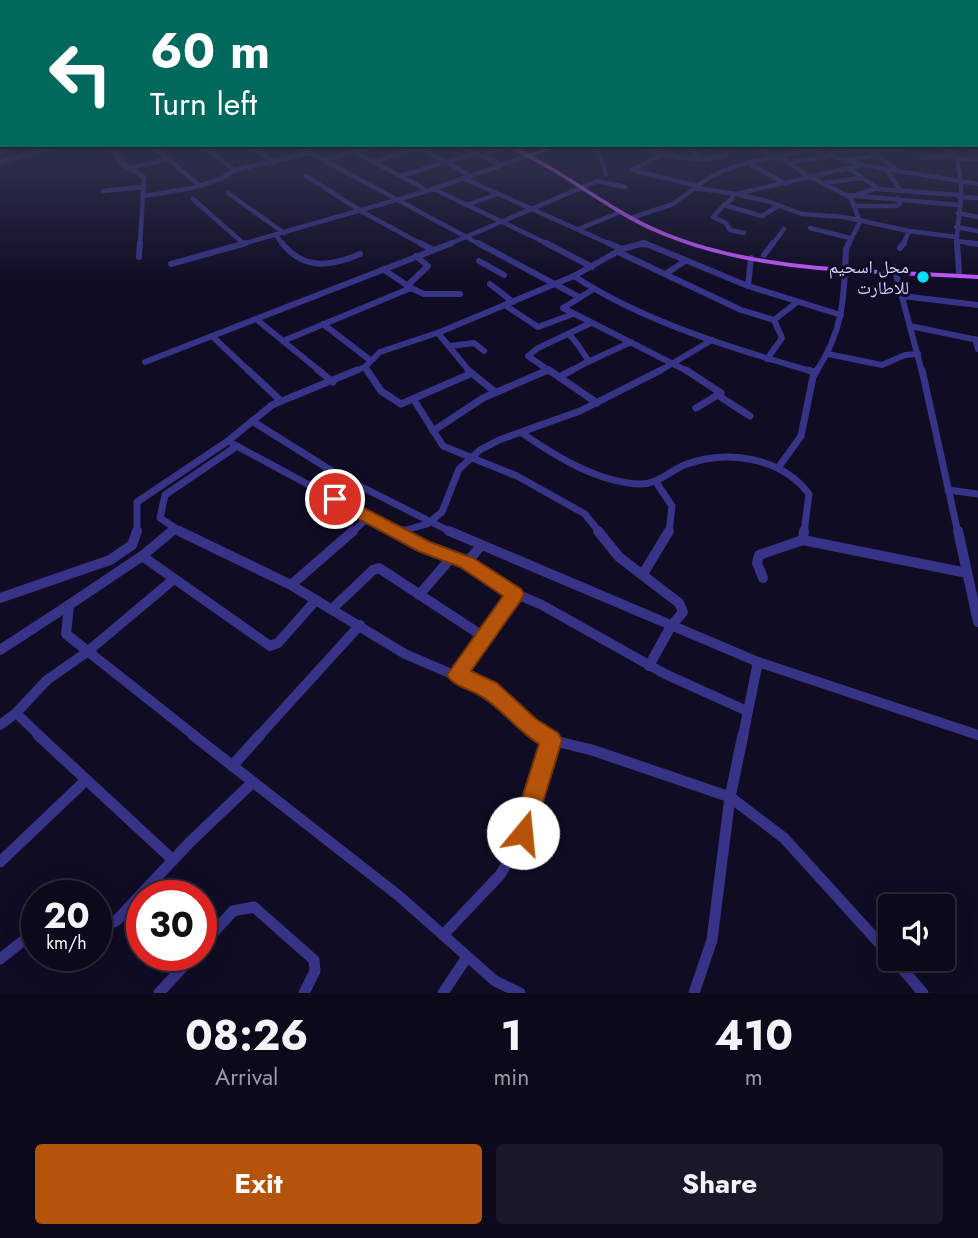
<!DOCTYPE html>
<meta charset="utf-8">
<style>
:root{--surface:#0c091b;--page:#1a1728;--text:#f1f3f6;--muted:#9a9aa3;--line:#2c2a3a;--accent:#b45309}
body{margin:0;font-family:Jost,"Noto Naskh Arabic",sans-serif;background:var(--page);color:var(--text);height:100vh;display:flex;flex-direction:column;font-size:26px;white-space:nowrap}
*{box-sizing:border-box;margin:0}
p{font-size:23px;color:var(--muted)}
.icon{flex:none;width:38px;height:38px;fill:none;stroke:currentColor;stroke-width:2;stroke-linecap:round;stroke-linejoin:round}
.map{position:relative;height:993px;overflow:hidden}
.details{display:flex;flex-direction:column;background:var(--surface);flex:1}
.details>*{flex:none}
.guide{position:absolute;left:0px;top:0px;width:978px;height:147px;box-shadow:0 4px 18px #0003,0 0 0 2px var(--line);background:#00695c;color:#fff;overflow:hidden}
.controls{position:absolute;left:878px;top:894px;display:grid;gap:14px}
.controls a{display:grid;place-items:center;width:77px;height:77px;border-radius:7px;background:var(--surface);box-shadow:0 4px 18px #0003,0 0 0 2px var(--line);font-size:35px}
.speed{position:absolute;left:21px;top:880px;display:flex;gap:14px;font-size:35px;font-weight:700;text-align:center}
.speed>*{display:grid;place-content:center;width:91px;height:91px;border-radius:50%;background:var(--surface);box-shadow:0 4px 18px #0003,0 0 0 2px var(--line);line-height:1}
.speed small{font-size:18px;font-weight:400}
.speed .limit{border:10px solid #d22;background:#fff;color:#111}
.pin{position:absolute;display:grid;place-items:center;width:60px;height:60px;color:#fff;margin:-30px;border:4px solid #fff;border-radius:50%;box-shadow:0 2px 7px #0007}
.me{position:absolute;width:77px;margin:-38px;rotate:17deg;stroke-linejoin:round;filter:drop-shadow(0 0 5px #0008)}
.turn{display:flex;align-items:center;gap:24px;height:147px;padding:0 35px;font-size:32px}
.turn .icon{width:91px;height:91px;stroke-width:2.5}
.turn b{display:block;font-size:49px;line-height:60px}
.eta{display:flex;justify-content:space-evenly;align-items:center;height:119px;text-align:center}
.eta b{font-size:42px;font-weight:700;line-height:49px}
.button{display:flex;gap:14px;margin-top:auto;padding:14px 35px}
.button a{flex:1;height:80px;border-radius:7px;background:var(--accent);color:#fff;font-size:28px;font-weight:700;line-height:80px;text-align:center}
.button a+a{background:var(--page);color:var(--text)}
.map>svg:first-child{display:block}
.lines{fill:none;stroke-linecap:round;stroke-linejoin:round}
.minor-far4{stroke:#373387;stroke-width:4.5}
.minor-far3{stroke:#373387;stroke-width:6}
.minor-far2{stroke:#373387;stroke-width:7}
.minor-far1{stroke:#373387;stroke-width:10}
.minor{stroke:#373387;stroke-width:11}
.major{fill:#c156ff;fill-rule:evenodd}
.route{fill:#b45309;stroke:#753606;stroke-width:2}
.poi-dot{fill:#00dffa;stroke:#100c24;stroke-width:2.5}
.labels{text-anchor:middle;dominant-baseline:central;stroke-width:6;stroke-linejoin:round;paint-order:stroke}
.far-poi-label{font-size:18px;fill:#d5cfff;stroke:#100c24;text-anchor:end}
</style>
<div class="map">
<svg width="978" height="993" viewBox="0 0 978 993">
<rect width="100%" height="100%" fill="#100c24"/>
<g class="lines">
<!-- minor-far4 -->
<g class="minor-far4">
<polyline points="108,145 124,165 144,177 140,245"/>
<polyline points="121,145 149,145"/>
<polyline points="151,145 200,186"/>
<polyline points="200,145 235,170"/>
<polyline points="248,145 274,162"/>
<polyline points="296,145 481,245"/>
<polyline points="414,145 466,173"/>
<polyline points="457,145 497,163"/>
<polyline points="592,145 601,158 606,174"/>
<path d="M634,145C665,154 695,165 727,155L728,145"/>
<polyline points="688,145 698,158"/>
<polyline points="702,145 705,149"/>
<polyline points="796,145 862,165 978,184"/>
<polyline points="936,145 952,151"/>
<path d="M953,145L952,151L958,159C957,168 960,173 961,181C963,202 956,224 957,245"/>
<polyline points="973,145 978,146"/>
<polyline points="0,147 5,145"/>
<polyline points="867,148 896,169"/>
<polyline points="872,151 901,149 904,145"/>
<polyline points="355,152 423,188"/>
<polyline points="665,153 632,170 697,186"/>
<polyline points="828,153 870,150"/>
<polyline points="480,156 509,146"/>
<polyline points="782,158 805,174 851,198 860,222 848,245"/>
<polyline points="921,158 956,156"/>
<polyline points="776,159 760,149 778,145"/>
<polyline points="958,159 978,159"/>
<polyline points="325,160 378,145"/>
<polyline points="847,160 878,155"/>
<polyline points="0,162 61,145"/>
<polyline points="373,162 418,147"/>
<polyline points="789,162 828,157"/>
<polyline points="750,164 786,184"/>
<polyline points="130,168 168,159"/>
<polyline points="850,169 877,188 858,194"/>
<polyline points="886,169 900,190"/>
<polyline points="306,176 361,211 423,245"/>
<polyline points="401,176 475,153"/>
<polyline points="463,178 612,245"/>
<polyline points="823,183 862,178"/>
<path d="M695,188C727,161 769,160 808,149"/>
<polyline points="434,189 550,245"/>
<polyline points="877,189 960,195"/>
<polyline points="103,191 144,187"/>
<polyline points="228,193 284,233"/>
<polyline points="732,194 732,199 724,205 762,216 778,206"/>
<polyline points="739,195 767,201 802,214 844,217 909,231 956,237"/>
<polyline points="847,195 958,205"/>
<polyline points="144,196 192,188 221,179 235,170 309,153"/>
<polyline points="959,197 978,198"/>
<polyline points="193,199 244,244"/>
<polyline points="467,205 498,194"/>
<polyline points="724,205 713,217 726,223 730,230 744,233"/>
<polyline points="855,206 897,206 900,204 898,198"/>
<polyline points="958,213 978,217"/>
<polyline points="631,218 673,204 695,188 736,194 862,165"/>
<polyline points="956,227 978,231"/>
<polyline points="810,228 850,238"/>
<polyline points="579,229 620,212"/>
<polyline points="276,235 283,245"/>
<polyline points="956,241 978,244"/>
<polyline points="239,245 424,192 531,155"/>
<polyline points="447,245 597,181 625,187"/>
<polyline points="638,245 648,245"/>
<polyline points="772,245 784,229"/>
<polyline points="903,245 909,231"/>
</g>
<!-- minor-far3 -->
<g class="minor-far3">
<path d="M282,243C303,270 330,267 360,254"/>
<polyline points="420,243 433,250"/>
<polyline points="478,243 579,297"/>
<polyline points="546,243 592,267"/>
<polyline points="957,243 959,272"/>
<polyline points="969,243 978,244"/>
<polyline points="900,248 904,243"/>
<polyline points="622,249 644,243 748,286 841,315"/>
<polyline points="618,252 741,310 774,320"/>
<polyline points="764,255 773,243"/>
<polyline points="139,257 140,243"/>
<polyline points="479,261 504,275"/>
<polyline points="171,264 246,243"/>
<polyline points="894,267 922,372"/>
<polyline points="667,273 685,261"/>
<path d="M574,276C641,321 737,350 814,372"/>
<polyline points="490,284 513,302"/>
<polyline points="408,285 428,266 416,256"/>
<polyline points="748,286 751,258"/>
<polyline points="411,288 424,294 460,294"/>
<polyline points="592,290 563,308 689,372"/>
<polyline points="902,296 978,305"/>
<polyline points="505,305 538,327 573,314"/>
<polyline points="256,319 321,372"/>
<polyline points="323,324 370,360"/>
<polyline points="910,326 978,340"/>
<polyline points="438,333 470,372"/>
<path d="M568,334C578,342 581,351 589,361L569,372"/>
<polyline points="212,336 250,372"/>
<polyline points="975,339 978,349"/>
<polyline points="283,341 411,288 383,269"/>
<polyline points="450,346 474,343 484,351"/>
<polyline points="828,354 882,365 905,355 918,354"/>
<polyline points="767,359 782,338 774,320 797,302"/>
<polyline points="145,362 452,243"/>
<polyline points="588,362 631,342"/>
<polyline points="365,367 368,372"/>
<polyline points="353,372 365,367 380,352 440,332 574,276 622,249 608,243"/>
<polyline points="544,372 548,370"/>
<polyline points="551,372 528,356 538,348 591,323"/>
<polyline points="658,372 712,340"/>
<path d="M816,372C844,329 844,298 846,249L849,243"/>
</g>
<!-- minor-far2 -->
<g class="minor-far2">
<polyline points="248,370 281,401"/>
<polyline points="318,370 333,382"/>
<polyline points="367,370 381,391 401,404 470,374"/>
<polyline points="468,370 495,392"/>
<polyline points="549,370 597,403"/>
<polyline points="686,370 721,393 696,408"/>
<polyline points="808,370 815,372"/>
<polyline points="922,370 958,533"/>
<polyline points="559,377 572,370"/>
<polyline points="719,396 750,416"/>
<polyline points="414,400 443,446 517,476 585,514 600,533"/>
<polyline points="252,421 340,476 453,533"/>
<polyline points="433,431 483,398 548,370"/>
<path d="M522,433C555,456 597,482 639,484C658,485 670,470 687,464C729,449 782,458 809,494L804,533"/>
<polyline points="233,444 398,533"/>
<polyline points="778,468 801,436 813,377 817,370"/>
<polyline points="656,482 672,506 669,533"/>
<polyline points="948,490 978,494"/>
<polyline points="399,532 427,524 442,512 459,469 480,450 499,440 580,411 661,370"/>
<polyline points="137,533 137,502 228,441 272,405 357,370"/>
<polyline points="170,533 175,529"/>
<polyline points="183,533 160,518 165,495 237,446"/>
<polyline points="351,533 368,518"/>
</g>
<!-- minor-far1 -->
<g class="minor-far1">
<polyline points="179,531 291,585 405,654 489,690 528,726 545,736"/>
<polyline points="394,531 424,547 467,562 500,587 542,605 665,674 747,711"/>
<polyline points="449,531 758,662 978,735"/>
<polyline points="598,531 619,557 679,603 683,612 671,626 649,666"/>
<polyline points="804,531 803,540 967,573"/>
<polyline points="958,531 978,622"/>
<polyline points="399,532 402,531"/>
<polyline points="142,556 270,646 278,643 316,600"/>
<polyline points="467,562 481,546"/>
<polyline points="643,574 669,531"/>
<polyline points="763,578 757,563 759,555 803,540"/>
<polyline points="291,585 353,531"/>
<polyline points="419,595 452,557"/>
<polyline points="0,598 110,560 132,545 137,531"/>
<polyline points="69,605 142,556 172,531"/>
<polyline points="332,609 373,570 379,568 484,637"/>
<polyline points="0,650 69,605 66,634 195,736"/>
<polyline points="457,675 515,594"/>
<polyline points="16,713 47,680 87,652 174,579"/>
<polyline points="0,725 16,713 40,736"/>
<polyline points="259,736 360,625"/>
<polyline points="743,736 758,662"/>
</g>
<!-- minor -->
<g class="minor">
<polyline points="38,735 173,860"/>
<polyline points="193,735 399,896 495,981 520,993"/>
<polyline points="551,740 592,750 730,797 784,838 891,956"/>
<polyline points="232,766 260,735"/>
<polyline points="0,862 85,781"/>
<polyline points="96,929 116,921 190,842 252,783"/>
<polyline points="443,935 500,875 514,852 551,740 542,735"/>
<polyline points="201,946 233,911 254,907 314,960 315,971 304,993"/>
<polyline points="0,959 37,930"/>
<polyline points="894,959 923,993"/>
<polyline points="159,993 193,956"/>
<polyline points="443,993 467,957"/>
<polyline points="694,993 712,940 730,797 743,735"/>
</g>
<!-- major -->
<path class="major" d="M505,145H512L530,154L553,145H560L533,156C578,181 620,214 667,233C765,272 875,268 978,275V279C873,272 761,276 662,235C627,221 597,199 565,179C546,167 524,157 505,145Z"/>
</g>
<!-- sky -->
<linearGradient id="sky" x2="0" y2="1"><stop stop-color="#090714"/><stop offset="0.51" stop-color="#313450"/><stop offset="1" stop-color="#313450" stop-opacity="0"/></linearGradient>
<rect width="978" height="282" fill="url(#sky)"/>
<!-- route -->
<path class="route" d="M335,493L430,542L473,558L521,589L524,594L521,600L471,671L497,683L536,719L558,733L562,740L531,841L523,844L515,841L511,833L539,744C517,731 500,706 479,695C469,689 453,686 447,675L503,596L460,567L418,551L329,503L327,499Z"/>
<!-- markers -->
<circle class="poi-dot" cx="923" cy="277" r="7"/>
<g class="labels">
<!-- far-poi labels -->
<g class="far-poi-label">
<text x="909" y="267">محل اسحيم<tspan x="909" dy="21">للاطارت</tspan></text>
</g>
</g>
</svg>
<div class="controls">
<a><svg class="icon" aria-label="sound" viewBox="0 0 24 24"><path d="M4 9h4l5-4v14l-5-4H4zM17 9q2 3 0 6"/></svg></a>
</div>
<div class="speed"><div>20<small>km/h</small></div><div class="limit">30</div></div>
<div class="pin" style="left:335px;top:499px;background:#d93025"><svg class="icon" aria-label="arrive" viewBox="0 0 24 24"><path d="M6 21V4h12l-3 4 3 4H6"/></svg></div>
<svg class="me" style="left:523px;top:833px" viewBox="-20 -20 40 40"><circle r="19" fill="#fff"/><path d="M0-13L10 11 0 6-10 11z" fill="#b45309"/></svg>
<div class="guide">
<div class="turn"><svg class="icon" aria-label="left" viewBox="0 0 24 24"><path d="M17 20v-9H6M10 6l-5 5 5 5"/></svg><div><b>60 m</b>Turn left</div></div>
</div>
</div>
<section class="details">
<div class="eta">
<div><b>08:26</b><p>Arrival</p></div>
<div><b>1</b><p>min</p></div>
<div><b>410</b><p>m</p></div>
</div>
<div class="button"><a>Exit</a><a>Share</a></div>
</section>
